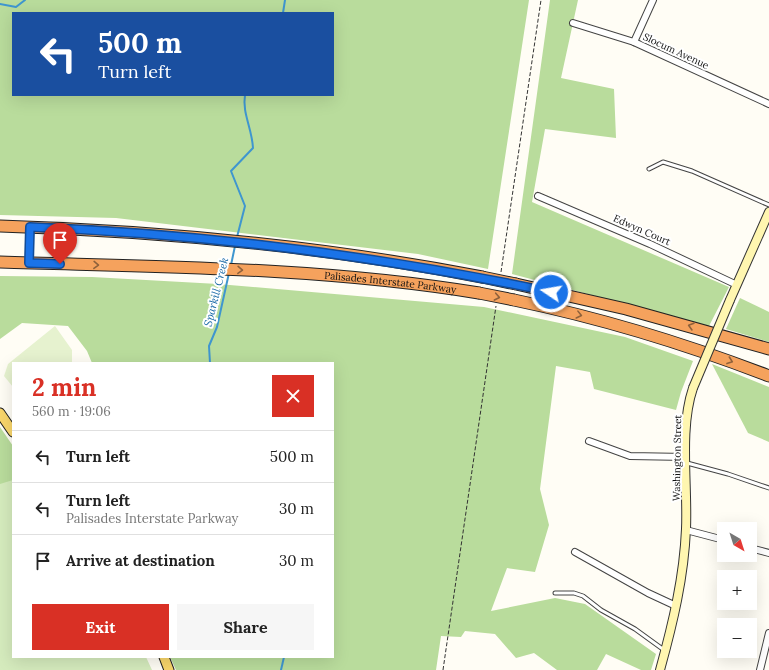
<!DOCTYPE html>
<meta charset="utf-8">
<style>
:root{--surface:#fff;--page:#f6f6f6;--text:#222;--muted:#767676;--line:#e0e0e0;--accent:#d93025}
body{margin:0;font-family:Lora,serif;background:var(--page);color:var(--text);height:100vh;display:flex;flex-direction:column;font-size:15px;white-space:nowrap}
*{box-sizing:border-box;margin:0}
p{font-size:13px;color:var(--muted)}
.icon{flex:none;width:22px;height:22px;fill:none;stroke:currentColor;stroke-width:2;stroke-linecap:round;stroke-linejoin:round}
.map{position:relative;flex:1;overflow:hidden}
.details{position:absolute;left:12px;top:362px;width:322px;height:296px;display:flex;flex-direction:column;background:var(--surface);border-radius:0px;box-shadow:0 4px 16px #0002}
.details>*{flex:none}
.hud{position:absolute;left:12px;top:12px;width:322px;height:84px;border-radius:0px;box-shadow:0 4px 16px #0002;background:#1a4fa0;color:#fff;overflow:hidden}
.needle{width:26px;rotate:141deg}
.controls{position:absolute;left:717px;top:522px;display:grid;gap:8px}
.controls a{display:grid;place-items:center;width:40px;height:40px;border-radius:0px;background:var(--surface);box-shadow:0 4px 16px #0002;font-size:20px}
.pin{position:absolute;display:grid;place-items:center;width:34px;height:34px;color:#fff;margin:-41px -17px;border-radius:50% 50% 50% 0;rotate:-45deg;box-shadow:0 0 4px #0007}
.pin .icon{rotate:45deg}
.me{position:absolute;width:44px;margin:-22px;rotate:282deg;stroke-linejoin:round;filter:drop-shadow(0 0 3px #0008)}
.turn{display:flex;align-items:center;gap:14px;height:84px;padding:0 20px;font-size:18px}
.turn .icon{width:52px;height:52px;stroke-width:2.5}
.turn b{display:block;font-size:28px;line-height:34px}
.round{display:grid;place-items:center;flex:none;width:42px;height:42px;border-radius:0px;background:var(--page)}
.overview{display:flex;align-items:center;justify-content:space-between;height:68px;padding:0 20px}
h1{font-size:24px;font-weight:700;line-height:30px;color:var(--accent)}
.button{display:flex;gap:8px;margin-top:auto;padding:8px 20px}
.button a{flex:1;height:46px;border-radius:0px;background:var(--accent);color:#fff;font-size:16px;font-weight:700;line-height:46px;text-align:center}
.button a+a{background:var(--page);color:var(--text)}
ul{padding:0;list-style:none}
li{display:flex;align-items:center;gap:12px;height:52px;padding:0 20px;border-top:1px solid var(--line)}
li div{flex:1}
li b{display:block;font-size:15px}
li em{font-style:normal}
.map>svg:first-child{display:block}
.green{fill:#d5ebbd}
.forest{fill:#b9dc9c;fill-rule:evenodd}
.pitch{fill:#e6f2cf}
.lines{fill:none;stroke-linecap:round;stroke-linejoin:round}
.stream{stroke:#3f96cf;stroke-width:2}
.service-casing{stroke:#444;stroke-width:5}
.minor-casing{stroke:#444;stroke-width:8}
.secondary-casing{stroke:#333;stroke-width:10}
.primary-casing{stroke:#222;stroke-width:11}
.motorway-casing{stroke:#222;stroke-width:13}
.path{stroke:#333;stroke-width:1;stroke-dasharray:4 2;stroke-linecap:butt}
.service{stroke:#fff;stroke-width:3}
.minor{stroke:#fff;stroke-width:6}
.secondary{stroke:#fff6b0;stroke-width:8}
.primary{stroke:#f9d66b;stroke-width:9}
.motorway{stroke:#f5a25d;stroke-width:11}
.secondary-bridge-casing{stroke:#333;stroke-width:10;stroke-linecap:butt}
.motorway-bridge-casing{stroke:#222;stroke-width:13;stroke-linecap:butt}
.secondary-bridge{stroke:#fff6b0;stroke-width:8}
.motorway-bridge{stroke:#f5a25d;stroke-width:11}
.oneway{stroke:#8e613b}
.route-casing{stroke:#114b97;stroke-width:10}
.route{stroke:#1a73e8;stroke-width:7}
.labels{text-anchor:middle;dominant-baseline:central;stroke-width:4;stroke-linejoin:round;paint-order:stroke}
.street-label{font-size:10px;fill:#111;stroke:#fff}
.water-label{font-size:11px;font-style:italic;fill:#1768a6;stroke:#fff}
</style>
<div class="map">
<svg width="769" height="670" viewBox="0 0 769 670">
<rect width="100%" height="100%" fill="#fffdf5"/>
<!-- green -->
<polygon class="green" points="0,467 13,470 13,657 146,657 152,670 0,670"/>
<!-- forest -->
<g class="forest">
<path d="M0,0H529L488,269L418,254L116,218L0,215ZM13,13H333V95H13Z"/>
<polygon points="550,0 578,0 561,78 614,89 616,138 545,129 532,202 729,287 709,326 512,274"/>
<polygon points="0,276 92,277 218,284 484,307 625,337 693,361 681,392 676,410 594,389 590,372 556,366 540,489 549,525 535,572 507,568 491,611 555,598 585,604 656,654 651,670 641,670 606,654 597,670 557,670 534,653 516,658 495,634 465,631 461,637 441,636 436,670 176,670 170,657 333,657 333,363 92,363 87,351 68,326 22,323 0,339"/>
<polygon points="740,298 769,312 769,342 726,329"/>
<polygon points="712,364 769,387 769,442 748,433"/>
<polygon points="0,427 13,446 13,480 0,484"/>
</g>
<!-- pitch -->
<polygon class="pitch" points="55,326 72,350 72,363 13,363 13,387 4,376 8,364"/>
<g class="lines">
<!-- stream -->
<g class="stream">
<polyline points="0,4 16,7 25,0"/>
<polyline points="283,13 285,0"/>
<path d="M237,237L245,206L231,171L253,148C252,128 242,113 245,95"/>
<polyline points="231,265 235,246"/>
<polyline points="210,363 209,346 217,327 229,273"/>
<polyline points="281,670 284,657"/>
</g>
<!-- service casing -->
<g class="service-casing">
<g id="service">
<polyline points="649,169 663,162 692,171 769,205"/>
<polyline points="29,261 30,230"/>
<polyline points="687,463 728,474 769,488"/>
<polyline points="555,593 574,593 583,596 601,610 635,629 664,650"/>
</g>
</g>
<!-- minor casing -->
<g class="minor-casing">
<g id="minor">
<polyline points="573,23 634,42 769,104"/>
<polyline points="634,42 653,0"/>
<polyline points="538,196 650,244 737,285"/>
<polyline points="589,441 630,456 686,457"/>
<polyline points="686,530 724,540"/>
<polyline points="750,548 769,553"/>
<polyline points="575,552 648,593 676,606"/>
<polyline points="760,670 769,633"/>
</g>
</g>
<!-- secondary casing -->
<g class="secondary-casing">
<g id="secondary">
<polyline points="730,300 769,212"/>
<path d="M660,670C673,623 684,577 686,529C688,485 679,429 693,388"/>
</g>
</g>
<!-- primary casing -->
<g class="primary-casing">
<g id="primary">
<polyline points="0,413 13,432"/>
<polyline points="164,657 169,670"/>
</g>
</g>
<!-- motorway casing -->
<g class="motorway-casing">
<g id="motorway">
<path d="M0,226C161,231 323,246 482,277"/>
<path id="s1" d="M0,262C160,267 321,267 479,293"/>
<polyline points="516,284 626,309 769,349"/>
<path d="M514,300C601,318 686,344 769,376"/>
</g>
</g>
<!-- path -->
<g class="path">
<polyline points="501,272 541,0"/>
<polyline points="443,670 496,306"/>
</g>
<!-- service -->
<use href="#service" class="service"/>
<!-- minor -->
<use href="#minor" class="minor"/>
<!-- secondary -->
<use href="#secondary" class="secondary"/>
<!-- primary -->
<use href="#primary" class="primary"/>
<!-- motorway -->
<use href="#motorway" class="motorway"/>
<!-- secondary-bridge casing -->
<g class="secondary-bridge-casing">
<polyline id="secondary-bridge" points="693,388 730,300"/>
</g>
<!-- motorway-bridge casing -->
<g class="motorway-bridge-casing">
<g id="motorway-bridge">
<polyline points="482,277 516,284"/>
<polyline points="479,293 514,300"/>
</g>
</g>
<!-- secondary-bridge -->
<use href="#secondary-bridge" class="secondary-bridge"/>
<!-- motorway-bridge -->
<use href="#motorway-bridge" class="motorway-bridge"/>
</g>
<!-- one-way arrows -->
<defs><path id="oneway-chevron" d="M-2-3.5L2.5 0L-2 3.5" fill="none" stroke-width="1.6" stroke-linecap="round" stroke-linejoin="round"/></defs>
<g class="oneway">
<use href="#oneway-chevron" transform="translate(96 265) rotate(2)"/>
<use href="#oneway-chevron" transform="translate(240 270) rotate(2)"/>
<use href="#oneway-chevron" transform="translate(497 297) rotate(11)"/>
<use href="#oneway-chevron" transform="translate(579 315) rotate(14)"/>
<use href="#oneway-chevron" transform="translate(691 326) rotate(-164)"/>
<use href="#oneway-chevron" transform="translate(730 361) rotate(20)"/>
</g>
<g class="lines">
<!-- route casing -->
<g class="route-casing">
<path id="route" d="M60,264L29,263L30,227C206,234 380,256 551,292"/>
</g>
<!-- route -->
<use href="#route" class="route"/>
</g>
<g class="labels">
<!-- street labels -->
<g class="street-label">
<text transform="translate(676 51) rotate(25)">Slocum Avenue</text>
<text transform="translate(642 230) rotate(24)">Edwyn Court</text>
<text stroke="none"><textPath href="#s1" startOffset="391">Palisades Interstate Parkway</textPath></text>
<text transform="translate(677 458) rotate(-89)">Washington Street</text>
</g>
<!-- water labels -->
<g class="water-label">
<text transform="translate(216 292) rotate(-76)">Sparkill Creek</text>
</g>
</g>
</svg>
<div class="controls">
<a><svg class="needle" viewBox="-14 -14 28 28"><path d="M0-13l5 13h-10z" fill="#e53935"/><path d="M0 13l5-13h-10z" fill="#767676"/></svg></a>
<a>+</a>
<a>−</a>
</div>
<div class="pin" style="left:60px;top:264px;background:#d93025"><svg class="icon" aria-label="arrive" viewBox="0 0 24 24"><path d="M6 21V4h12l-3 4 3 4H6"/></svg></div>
<svg class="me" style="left:551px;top:292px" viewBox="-20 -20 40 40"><circle r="17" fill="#1a73e8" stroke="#fff" stroke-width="3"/><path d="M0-11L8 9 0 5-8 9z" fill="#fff"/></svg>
<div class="hud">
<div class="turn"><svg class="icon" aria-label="left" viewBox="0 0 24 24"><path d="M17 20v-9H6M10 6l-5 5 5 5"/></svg><div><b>500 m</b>Turn left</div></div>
</div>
<section class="details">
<div class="overview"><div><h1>2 min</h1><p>560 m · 19:06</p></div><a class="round" style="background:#d93025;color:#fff"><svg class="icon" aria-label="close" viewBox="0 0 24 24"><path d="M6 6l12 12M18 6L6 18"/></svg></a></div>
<ul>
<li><svg class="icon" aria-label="left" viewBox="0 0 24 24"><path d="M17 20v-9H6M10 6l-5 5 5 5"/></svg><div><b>Turn left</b></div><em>500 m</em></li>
<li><svg class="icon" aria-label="left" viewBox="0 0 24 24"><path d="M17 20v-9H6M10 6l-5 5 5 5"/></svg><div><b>Turn left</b><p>Palisades Interstate Parkway</p></div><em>30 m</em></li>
<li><svg class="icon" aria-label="arrive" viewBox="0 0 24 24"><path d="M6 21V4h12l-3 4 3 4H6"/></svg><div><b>Arrive at destination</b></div><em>30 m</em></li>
</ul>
<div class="button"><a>Exit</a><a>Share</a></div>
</section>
</div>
